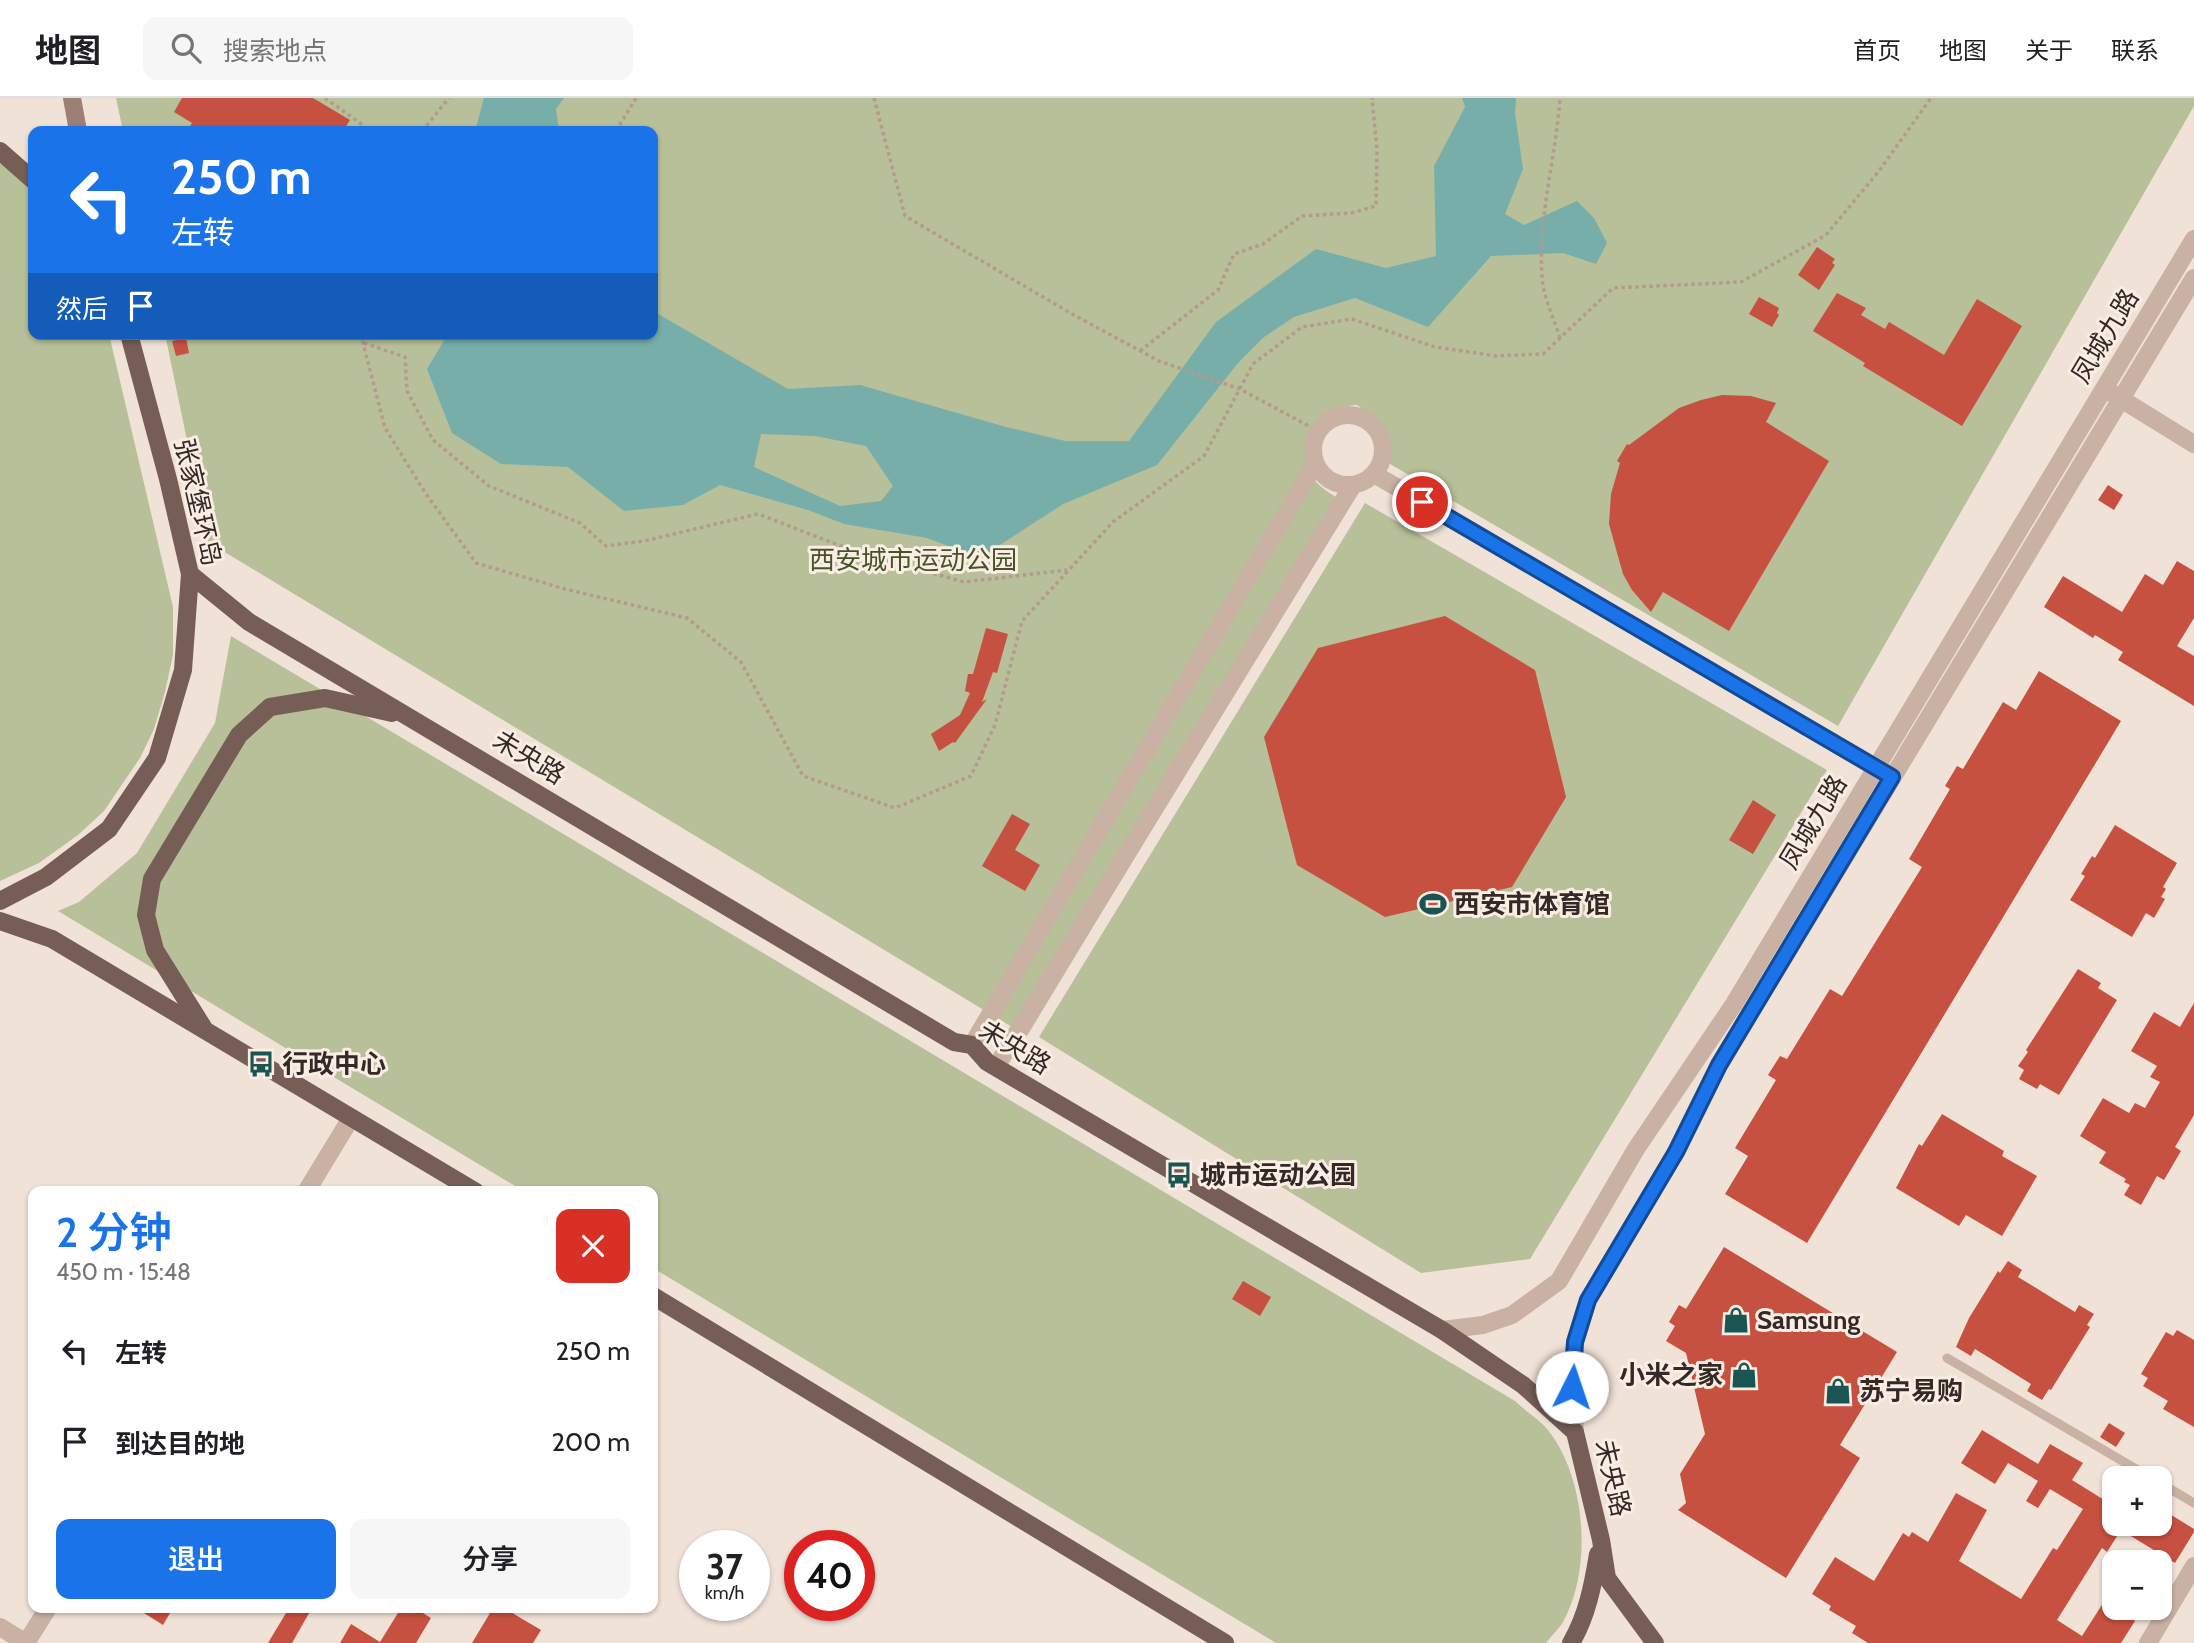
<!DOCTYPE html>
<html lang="zh">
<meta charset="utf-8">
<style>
:root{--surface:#fff;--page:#f6f6f6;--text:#202124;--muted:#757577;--line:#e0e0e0;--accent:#1a73e8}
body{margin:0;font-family:Cabin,"Noto Sans SC",sans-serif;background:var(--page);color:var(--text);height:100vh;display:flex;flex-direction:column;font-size:26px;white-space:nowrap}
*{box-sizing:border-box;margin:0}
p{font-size:23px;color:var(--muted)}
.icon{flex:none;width:38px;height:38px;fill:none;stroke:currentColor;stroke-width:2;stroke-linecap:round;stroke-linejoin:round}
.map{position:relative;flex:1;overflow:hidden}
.sheet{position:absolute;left:28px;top:1088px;width:630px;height:427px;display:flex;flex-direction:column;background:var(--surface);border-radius:14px;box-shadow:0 2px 5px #0004}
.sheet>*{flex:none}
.guide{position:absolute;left:28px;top:28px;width:630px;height:214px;border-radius:14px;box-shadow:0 2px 5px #0004;background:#1a73e8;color:#fff;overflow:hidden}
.fabs{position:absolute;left:2102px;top:1368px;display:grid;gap:14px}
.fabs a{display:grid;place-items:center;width:70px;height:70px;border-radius:14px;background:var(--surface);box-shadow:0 2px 5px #0004;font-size:35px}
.speed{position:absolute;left:679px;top:1432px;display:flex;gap:14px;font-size:35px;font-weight:700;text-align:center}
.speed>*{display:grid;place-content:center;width:91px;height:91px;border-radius:50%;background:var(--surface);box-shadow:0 2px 5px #0004;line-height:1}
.speed small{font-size:18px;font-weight:400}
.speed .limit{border:10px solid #d22;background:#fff;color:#111}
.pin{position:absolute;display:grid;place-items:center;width:60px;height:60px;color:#fff;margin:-30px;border:4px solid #fff;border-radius:50%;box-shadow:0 2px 7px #0007}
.me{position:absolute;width:77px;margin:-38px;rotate:4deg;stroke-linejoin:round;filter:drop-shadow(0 0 5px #0008)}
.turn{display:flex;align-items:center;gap:24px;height:147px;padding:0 28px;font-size:32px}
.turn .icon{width:91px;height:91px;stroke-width:2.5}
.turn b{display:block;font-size:49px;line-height:60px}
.then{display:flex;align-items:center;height:66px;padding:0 28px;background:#0003;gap:14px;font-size:26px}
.round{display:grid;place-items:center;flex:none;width:74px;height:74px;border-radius:14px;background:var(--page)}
.head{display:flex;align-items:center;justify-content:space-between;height:119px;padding:0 28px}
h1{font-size:42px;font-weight:600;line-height:52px;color:var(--accent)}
.cta{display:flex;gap:14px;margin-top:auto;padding:14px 28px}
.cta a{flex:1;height:80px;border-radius:14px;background:var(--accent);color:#fff;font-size:28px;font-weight:600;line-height:80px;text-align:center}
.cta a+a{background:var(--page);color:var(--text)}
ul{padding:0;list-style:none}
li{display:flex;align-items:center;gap:21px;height:91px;padding:0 28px}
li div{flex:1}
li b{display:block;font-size:26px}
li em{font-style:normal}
header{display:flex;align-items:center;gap:42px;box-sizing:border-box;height:98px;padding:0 35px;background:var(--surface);border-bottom:2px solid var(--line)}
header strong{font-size:33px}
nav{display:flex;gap:38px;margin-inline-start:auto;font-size:24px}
.search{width:490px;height:63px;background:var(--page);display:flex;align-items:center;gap:18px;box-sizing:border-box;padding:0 24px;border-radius:14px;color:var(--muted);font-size:26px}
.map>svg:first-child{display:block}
.green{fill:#b7c098}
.water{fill:#77aeaa;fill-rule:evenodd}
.building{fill:#c75140}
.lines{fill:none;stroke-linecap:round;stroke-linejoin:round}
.path{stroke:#b49a8e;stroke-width:3.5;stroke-dasharray:3.5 3.5;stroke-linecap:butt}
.service{stroke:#c9b1a4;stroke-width:9}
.minor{stroke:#c9b1a4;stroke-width:18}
.tertiary{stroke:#c9b1a4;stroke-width:18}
.secondary{stroke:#9c7f75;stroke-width:18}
.primary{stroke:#765d56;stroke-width:18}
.route-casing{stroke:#114b97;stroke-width:18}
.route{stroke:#1a73e8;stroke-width:12}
.labels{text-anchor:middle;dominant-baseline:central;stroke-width:6;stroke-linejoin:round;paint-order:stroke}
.street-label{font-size:26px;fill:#342926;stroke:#f9ede4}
.park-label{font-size:26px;fill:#485229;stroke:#f9ede4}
.poi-label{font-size:26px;font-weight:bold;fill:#342926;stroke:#f9ede4;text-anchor:start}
</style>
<header>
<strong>地图</strong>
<div class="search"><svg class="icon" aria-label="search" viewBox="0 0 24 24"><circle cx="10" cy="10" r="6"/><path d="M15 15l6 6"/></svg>搜索地点</div>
<nav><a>首页</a><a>地图</a><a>关于</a><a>联系</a></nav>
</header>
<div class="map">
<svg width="2194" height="1545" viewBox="0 0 2194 1545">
<rect width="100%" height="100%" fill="#f1e2d8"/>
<!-- green -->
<g class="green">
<path d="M116,0H2194V8L1838,628L1390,366C1389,331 1385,328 1357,307C1343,308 1332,310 1321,318C1302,333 1300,367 1316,384C1325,393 1338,400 1348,407L1027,938L208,444L165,236H653V33H123Z"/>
<polygon points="0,65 10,72 33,94 33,236 109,236 173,509 173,557 165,594 154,631 140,660 104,713 78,737 39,765 0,783"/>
<polygon points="1365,405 1827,672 1530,1161 1421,1175 1039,939"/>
<path d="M231,538L1515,1303C1525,1313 1539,1321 1548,1332C1586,1380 1593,1470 1563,1524C1559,1531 1551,1538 1546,1545H1276L653,1170V1094H525L58,813L79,804L137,755L215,625Z"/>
</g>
<!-- water -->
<g class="water">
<polygon points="484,0 564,0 556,11 559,33 475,33"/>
<path d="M1462,0H1516L1515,15L1523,71L1505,116L1524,127L1577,103L1594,120L1607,145L1596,166L1563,155L1491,158L1428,229L1355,200L1294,219L1264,239L1238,265L1157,367L1063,406L980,460L927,440L844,426L808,412L720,387L683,407L624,413L568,369L501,366L452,335L427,271L448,236H653V213L788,291L860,287L1006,329L1065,343H1129L1216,224L1316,151L1386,170L1436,158L1434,68L1465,9ZM761,336L815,338L866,348L893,388L881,403L840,408L754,369Z"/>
</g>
<!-- building -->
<g class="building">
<polygon points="182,0 313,0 350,22 343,33 187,33 192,25 174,14"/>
<polygon points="1817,149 1835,161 1832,165 1835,167 1819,192 1798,177"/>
<polygon points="1837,195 1866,210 1861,217 1885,231 1889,224 1944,257 1977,201 2022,228 1962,328 1863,268 1865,265 1813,233"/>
<polygon points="1759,199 1779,210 1777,215 1779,217 1772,229 1749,216"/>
<polygon points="186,240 189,255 176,258 172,243"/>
<polygon points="1722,297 1751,298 1776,305 1766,324 1829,363 1729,533 1663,494 1651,514 1632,492 1623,476 1609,426 1611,396 1620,365 1617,363 1627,346 1629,347 1679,310 1701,302"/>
<polygon points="2108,387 2123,397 2114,412 2098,402"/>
<polygon points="2177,463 2194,473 2194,520 2177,548 2194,558 2194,608 2118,562 2123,554 2095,537 2093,540 2044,509 2063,478 2122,514 2145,476 2163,487"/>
<polygon points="1445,518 1535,572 1566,699 1512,789 1385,819 1297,767 1264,639 1318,550"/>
<polygon points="986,530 1008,536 997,575 993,574 982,604 987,601 955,645 953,644 939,653 931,636 960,617 970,595 965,593 968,576 973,576"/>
<polygon points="2039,573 2121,623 1807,1145 1725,1096 1748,1058 1735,1050 1776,982 1768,977 1780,958 1787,961 1830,891 1842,898 1922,769 1909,761 1950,691 1945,688 1957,668 1963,671 2003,604 2016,612"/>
<polygon points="1753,702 1776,717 1753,756 1729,742"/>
<polygon points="1012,716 1030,726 1015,752 1040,767 1025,793 982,768"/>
<polygon points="2115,727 2177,765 2163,789 2166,791 2161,799 2165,801 2154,820 2146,815 2132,839 2070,802 2085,778 2081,776 2092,758 2095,760"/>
<polygon points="2078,871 2101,885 2098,890 2117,902 2059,997 2040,986 2037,991 2019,981 2024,972 2018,968 2028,954 2026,952"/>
<polygon points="2194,905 2194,1017 2175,1049 2181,1053 2164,1082 2157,1078 2141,1107 2124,1097 2130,1087 2124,1084 2126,1081 2099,1065 2106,1054 2080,1038 2103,1000 2129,1015 2135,1005 2145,1010 2160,984 2150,979 2157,968 2131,953 2154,914 2180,929"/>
<polygon points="1942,1016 2004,1053 2002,1058 2037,1078 2002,1138 1966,1117 1959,1128 1896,1090 1919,1046 1922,1048"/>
<polygon points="1724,1149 1897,1254 1840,1347 1860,1360 1786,1480 1678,1412 1686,1405 1680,1376 1705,1336 1686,1255 1666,1243 1675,1228 1669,1224 1679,1207 1686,1211"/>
<polygon points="2008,1163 2022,1172 2018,1179 2075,1214 2079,1207 2094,1216 2087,1227 2090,1229 2051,1292 2049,1291 2042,1302 2027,1293 2031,1286 1996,1264 1975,1251 1971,1258 1956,1249 1969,1220 1998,1173 2000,1175"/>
<polygon points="1243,1183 1271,1199 1260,1218 1232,1201"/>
<polygon points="2177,1232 2194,1242 2194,1329 2163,1311 2168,1303 2143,1288 2148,1280 2141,1276 2166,1234 2173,1238"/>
<polygon points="2109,1325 2125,1335 2116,1349 2100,1339"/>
<polygon points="1982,1332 2038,1366 2050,1346 2083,1365 2072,1382 2114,1408 2114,1426 2160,1426 2160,1410 2194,1431 2194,1434 2175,1465 2121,1432 2107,1454 2102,1450 2057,1522 2082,1538 2114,1488 2114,1510 2140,1510 2132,1521 2135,1523 2121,1545 1868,1545 1852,1535 1856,1528 1829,1512 1831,1508 1812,1496 1835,1459 1874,1483 1903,1435 1909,1439 1912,1434 1928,1444 1956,1395 1987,1412 1959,1463 2021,1501 2053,1450 2057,1452 2083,1411 2050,1391 2038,1410 2026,1403 2038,1383 2008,1365 1995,1386 1961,1365"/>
<polygon points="136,1510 173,1510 163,1527"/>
<polygon points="289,1510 312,1510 292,1545 268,1545"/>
<polygon points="401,1510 426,1510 423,1515 431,1520 416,1545 340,1545 351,1526 380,1544"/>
<polygon points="493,1510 504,1510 541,1532 533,1545 472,1545"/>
</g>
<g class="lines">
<!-- path -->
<g class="path">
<polyline points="325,0 371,33"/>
<polyline points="874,0 905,118 1072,216 1159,263 1240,291 1318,333"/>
<polyline points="422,33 449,0"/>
<polyline points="616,33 636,0"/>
<polyline points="364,236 363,245 385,330 426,396 476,465 565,491 687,520 741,564 803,678 895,710 971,678 995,627 1022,523 1113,424 1204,358 1253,266 1302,229 1352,221 1435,249 1496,258 1543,256 1613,190 1741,184 1826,137 1879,73 1931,0"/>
<path d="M1560,240C1554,221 1543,198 1542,178C1538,117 1556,60 1560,0"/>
<polyline points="364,245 405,259 407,293 433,342 489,388 580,425 606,448 644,443 758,416 854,453 964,484 1067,472"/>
<polyline points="1140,253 1218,192 1234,156 1263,146 1302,118 1351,115 1376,108 1377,52 1372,0"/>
</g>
<!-- service -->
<g class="service">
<polyline points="1947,1260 2153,1381"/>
<polyline points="2160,1385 2194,1405"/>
</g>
<!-- minor -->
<g class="minor">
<circle cx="1348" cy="352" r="35"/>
<polyline points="1374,376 1889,677"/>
<polyline points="972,947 1315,366"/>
<polyline points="996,969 1353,387"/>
<polyline points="2148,1545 2194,1468"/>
</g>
<!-- tertiary -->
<g class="tertiary">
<polyline points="2113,296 2194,346"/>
<polyline points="306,1094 351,1020"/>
<polyline points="1442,1232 1483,1227 1512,1217 1559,1183 1636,1051 1734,906 2194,141"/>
<polyline points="1575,1334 1572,1288 1575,1244 1588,1202 1676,1054 1719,967 2194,180"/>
<polyline points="0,1529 26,1545"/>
<polyline points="26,1545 48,1510"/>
</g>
<!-- secondary -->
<polyline class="secondary" points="72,0 78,33"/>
<!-- primary -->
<g class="primary">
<polyline points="0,53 33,82"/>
<polyline points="190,476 249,524 954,944 972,947 987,964 1442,1232 1523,1287 1575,1334 1601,1442 1607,1480 1655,1545"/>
<polyline points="0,803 46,779 109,731 157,660 183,572 190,476 168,381 129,236"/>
<polyline points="0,823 52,841 476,1094"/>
<polyline points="203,929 155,852 146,817 152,781 239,637 270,609 325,600 392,615"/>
<polyline points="653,1198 1225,1545"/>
<path d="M1571,1545C1587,1518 1593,1487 1598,1456"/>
</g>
</g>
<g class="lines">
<!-- route casing -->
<g class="route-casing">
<polyline id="route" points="1422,404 1892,679 1719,967 1676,1054 1588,1202 1575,1244 1572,1289"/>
</g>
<!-- route -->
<use href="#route" class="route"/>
</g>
<!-- icons -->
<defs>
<g id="stadium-bare" transform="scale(2.1)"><path d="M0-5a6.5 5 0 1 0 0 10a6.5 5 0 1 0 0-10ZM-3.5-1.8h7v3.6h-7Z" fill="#1b5553" stroke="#f9ede4" stroke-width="2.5" paint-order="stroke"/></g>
<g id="bus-bare" transform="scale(2.1)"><path d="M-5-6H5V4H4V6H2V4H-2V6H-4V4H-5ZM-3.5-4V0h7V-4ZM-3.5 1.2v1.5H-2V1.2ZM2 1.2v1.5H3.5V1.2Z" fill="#1b5553" stroke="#f9ede4" stroke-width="2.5" paint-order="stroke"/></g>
<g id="shop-bare" transform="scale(2.1)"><path d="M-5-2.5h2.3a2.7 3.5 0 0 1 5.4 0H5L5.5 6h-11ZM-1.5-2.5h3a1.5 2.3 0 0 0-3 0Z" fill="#1b5553" stroke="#f9ede4" stroke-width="2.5" paint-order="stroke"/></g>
</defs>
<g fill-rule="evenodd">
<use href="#stadium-bare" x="1433" y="806"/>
<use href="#bus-bare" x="261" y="966"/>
<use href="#bus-bare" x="1179" y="1077"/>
<use href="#shop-bare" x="1736" y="1222"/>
<use href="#shop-bare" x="1744" y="1277"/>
<use href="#shop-bare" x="1838" y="1293"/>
</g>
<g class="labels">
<!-- street labels -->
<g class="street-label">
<text transform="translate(2105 238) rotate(-59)">凤城九路</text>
<text transform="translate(198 404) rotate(77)">张家堡环岛</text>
<text transform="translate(529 659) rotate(31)">未央路</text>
<text transform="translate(1813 724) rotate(-59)">凤城九路</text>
<text transform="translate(1015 949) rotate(31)">未央路</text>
<text transform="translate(1613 1380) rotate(77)">未央路</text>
</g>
<!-- park labels -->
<g class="park-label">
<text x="913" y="462">西安城市运动公园</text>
</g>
<!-- poi labels -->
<g class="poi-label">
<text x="1454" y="806">西安市体育馆</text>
<text x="282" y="966">行政中心</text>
<text x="1200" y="1077">城市运动公园</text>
<text x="1757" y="1222">Samsung</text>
<text x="1723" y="1277" text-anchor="end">小米之家</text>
<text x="1859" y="1293">苏宁易购</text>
</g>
</g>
</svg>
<div class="fabs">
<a>+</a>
<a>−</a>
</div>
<div class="speed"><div>37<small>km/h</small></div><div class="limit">40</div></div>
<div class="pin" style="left:1422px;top:404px;background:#d93025"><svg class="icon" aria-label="arrive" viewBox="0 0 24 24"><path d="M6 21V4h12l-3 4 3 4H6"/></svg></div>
<svg class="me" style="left:1572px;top:1289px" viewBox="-20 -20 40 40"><circle r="19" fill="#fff"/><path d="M0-13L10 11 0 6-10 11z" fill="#1a73e8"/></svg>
<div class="guide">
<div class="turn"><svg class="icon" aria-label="left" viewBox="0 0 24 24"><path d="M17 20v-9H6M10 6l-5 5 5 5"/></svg><div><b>250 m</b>左转</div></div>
<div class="then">然后<svg class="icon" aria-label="arrive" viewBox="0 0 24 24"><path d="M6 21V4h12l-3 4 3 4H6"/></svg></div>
</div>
<section class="sheet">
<div class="head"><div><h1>2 分钟</h1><p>450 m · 15:48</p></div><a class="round" style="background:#d93025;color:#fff"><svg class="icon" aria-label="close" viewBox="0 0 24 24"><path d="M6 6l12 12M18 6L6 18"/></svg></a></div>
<ul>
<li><svg class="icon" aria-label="left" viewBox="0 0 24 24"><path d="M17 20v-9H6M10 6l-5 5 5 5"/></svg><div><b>左转</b></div><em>250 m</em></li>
<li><svg class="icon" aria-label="arrive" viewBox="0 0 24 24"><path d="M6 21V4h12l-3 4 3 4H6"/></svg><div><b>到达目的地</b></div><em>200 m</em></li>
</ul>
<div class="cta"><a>退出</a><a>分享</a></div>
</section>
</div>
